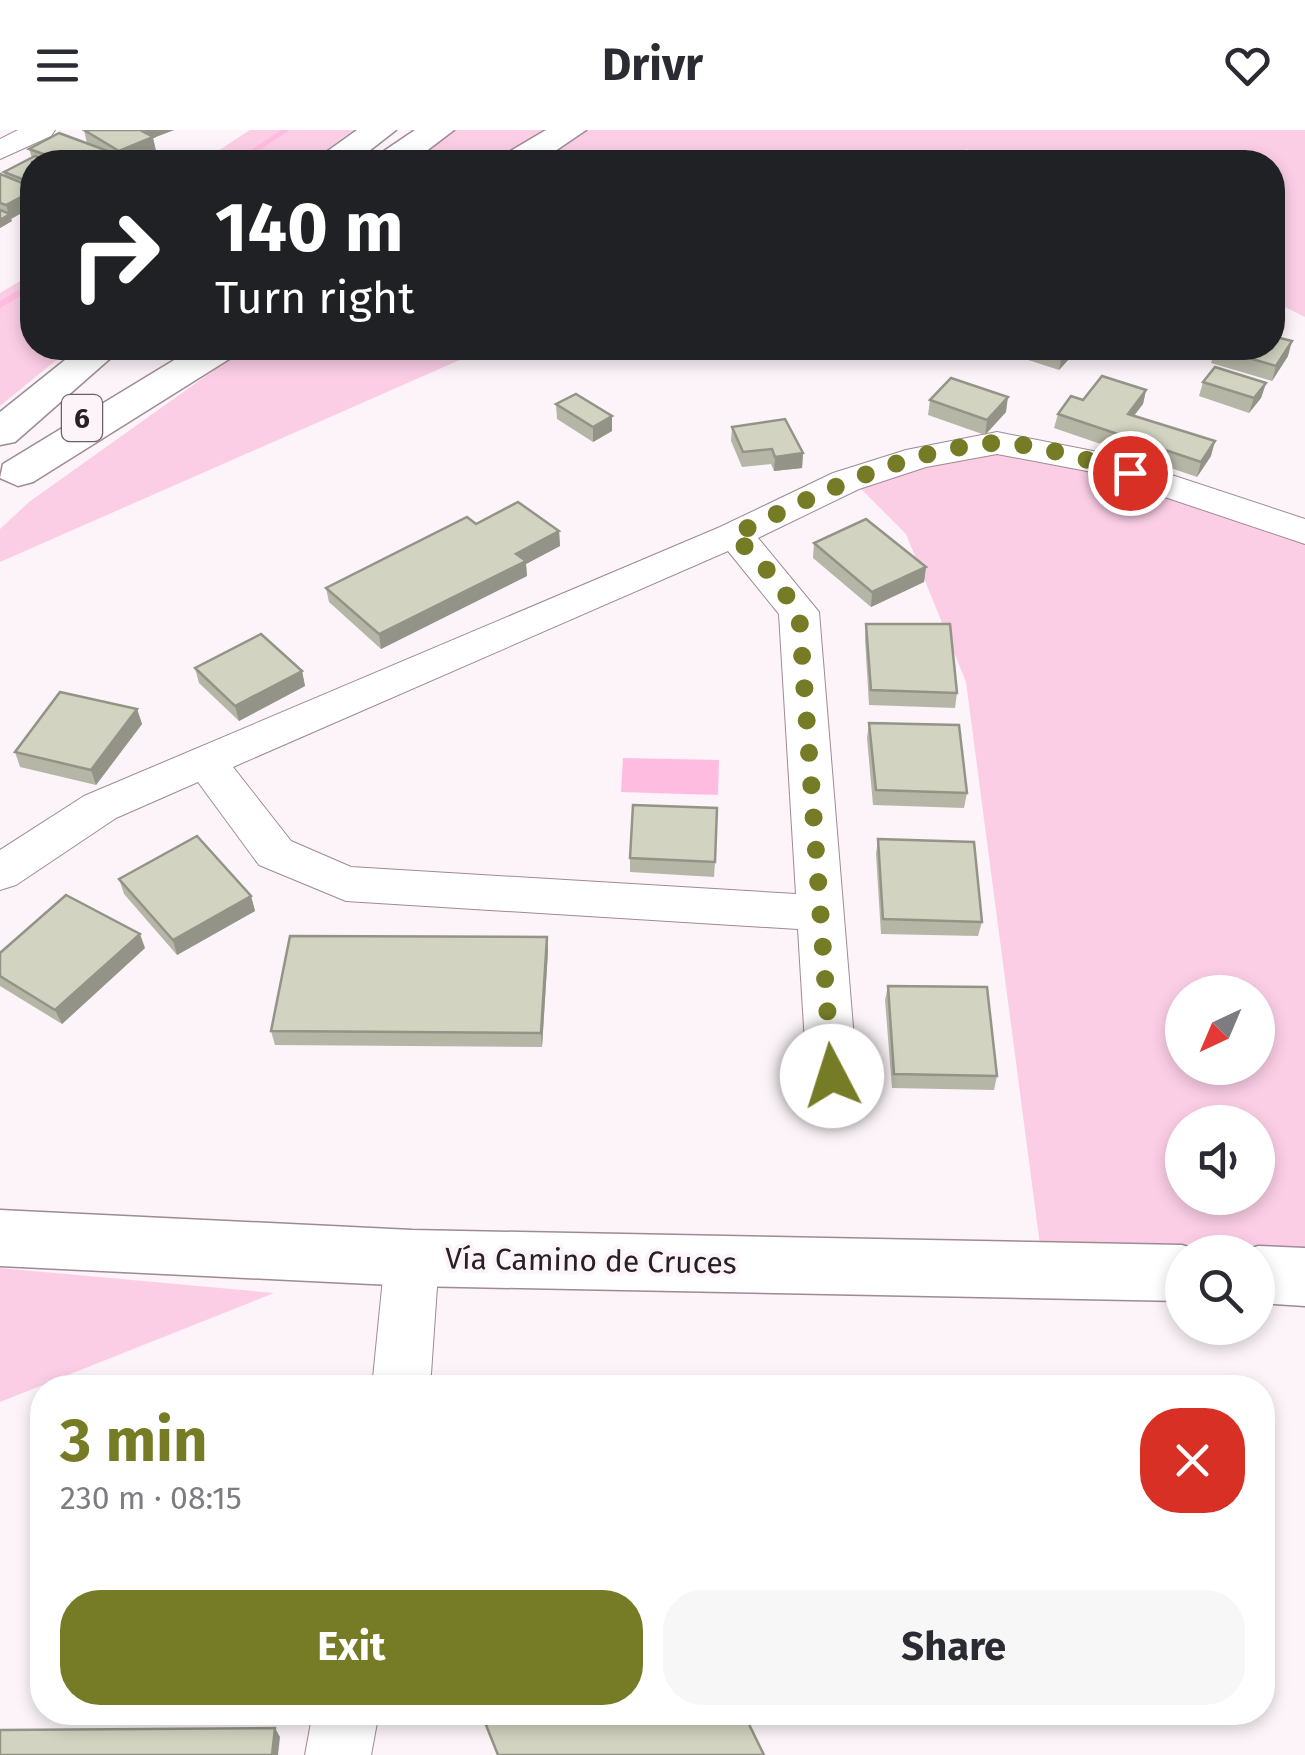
<!DOCTYPE html>
<meta charset="utf-8">
<style>
:root{--surface:#fff;--page:#f7f7f7;--text:#2b2b33;--muted:#7c7c81;--accent:#767c26}
body{margin:0;font-family:"Fira Sans",sans-serif;background:var(--page);color:var(--text);height:100vh;display:flex;flex-direction:column;font-size:38px;white-space:nowrap}
*{box-sizing:border-box;margin:0}
p{font-size:32px;color:var(--muted)}
.icon{flex:none;width:55px;height:55px;fill:none;stroke:currentColor;stroke-width:2;stroke-linecap:round;stroke-linejoin:round}
.map{position:relative;flex:1;overflow:hidden}
.sheet{position:absolute;left:30px;top:1245px;width:1245px;height:350px;display:flex;flex-direction:column;background:var(--surface);border-radius:40px;box-shadow:0 5px 15px #0003}
.sheet>*{flex:none}
.top-card{position:absolute;left:20px;top:20px;width:1265px;height:210px;border-radius:40px;box-shadow:0 5px 15px #0003;background:#202124;color:#fff;overflow:hidden}
.needle{width:65px;rotate:224deg}
.controls{position:absolute;left:1165px;top:845px;display:grid;gap:20px}
.controls a{display:grid;place-items:center;width:110px;height:110px;border-radius:50%;background:var(--surface);box-shadow:0 5px 15px #0003;font-size:50px}
.pin{position:absolute;display:grid;place-items:center;width:85px;height:85px;color:#fff;margin:-42px;border:5px solid #fff;border-radius:50%;box-shadow:0 2px 10px #0007}
.me{position:absolute;width:110px;margin:-55px;rotate:355deg;stroke-linejoin:round;filter:drop-shadow(0 0 8px #0008)}
.turn{display:flex;align-items:center;gap:35px;height:210px;padding:0 30px;font-size:45px}
.turn .icon{width:130px;height:130px;stroke-width:2.5}
.turn b{display:block;font-size:70px;line-height:85px}
.round{display:grid;place-items:center;flex:none;width:105px;height:105px;border-radius:40px;background:var(--page)}
.headline{display:flex;align-items:center;justify-content:space-between;height:170px;padding:0 30px}
h1{font-size:60px;font-weight:700;line-height:75px;color:var(--accent)}
.cta{display:flex;gap:20px;margin-top:auto;padding:20px 30px}
.cta a{flex:1;height:115px;border-radius:40px;background:var(--accent);color:#fff;font-size:40px;font-weight:700;line-height:115px;text-align:center}
.cta a+a{background:var(--page);color:var(--text)}
header{display:flex;justify-content:space-between;align-items:center;height:130px;padding:0 30px;background:var(--surface);font-size:45px;font-weight:700}
.map>svg:first-child{display:block}
.green{fill:#fbcee6;fill-rule:evenodd}
.water{fill:#ffbce1}
.lines{fill:none;stroke-linecap:round;stroke-linejoin:round}
.stream{fill:#ffbce1;fill-rule:evenodd}
.street-casing{stroke:#9e8a94;stroke-width:2}
.secondary-casing{stroke:#9e8a94;stroke-width:3}
.highway-casing{stroke:#9e8a94;stroke-width:3}
.street{fill:#fff;fill-rule:evenodd}
.secondary{fill:#fff;fill-rule:evenodd}
.highway{fill:#fff;fill-rule:evenodd}
.wall{fill:#b5b6a6}
.shaded-wall{fill:#939487}
.building{fill:#d2d4c1;stroke:#939487;stroke-width:2.5}
.route{stroke:#767c26;stroke-width:18;stroke-dasharray:0 32.4}
.labels{text-anchor:middle;dominant-baseline:central;stroke-width:8;stroke-linejoin:round;paint-order:stroke}
.shield{fill:#fcf4f8;stroke:#676064;stroke-width:2.5}
.shield-label{font-size:28px;font-weight:bold;fill:#272024}
.street-label{font-size:30px;fill:#272024;stroke:#fcf4f8}
</style>
<header><svg class="icon" aria-label="menu" viewBox="0 0 24 24"><path d="M4 6h16M4 12h16M4 18h16"/></svg>Drivr<svg class="icon" aria-label="heart" viewBox="0 0 24 24"><path d="M12 20l-8-8c-3-5 5-10 8-4 3-6 11-1 8 4z"/></svg></header>
<div class="map">
<svg width="1305" height="1625" viewBox="0 0 1305 1625">
<rect width="100%" height="100%" fill="#fcf4f8"/>
<!-- green -->
<g class="green">
<polygon points="250,0 354,0 309,32 201,32"/>
<polygon points="455,0 554,0 503,32 411,32"/>
<polygon points="585,0 1305,0 1305,187 1273,171 1272,32 993,32 967,19 935,32 534,32"/>
<polygon points="32,144 32,218 71,218 0,276 0,163"/>
<polygon points="245,218 487,218 0,432 0,399 29,372"/>
<path d="M998,318L1091,335L1305,409V1125L1040,1115L966,552L906,404L855,353ZM1182,862H1258V938H1182ZM1182,992H1258V1068H1182Z"/>
<polygon points="0,1138 274,1163 0,1272"/>
</g>
<!-- water -->
<polygon class="water" points="623,628 719,630 718,665 621,662"/>
<g class="lines">
<!-- stream -->
<g class="stream">
<polygon points="281,0 290,0 241,32 233,32"/>
<polygon points="29,154 32,154 32,159 0,178 0,171"/>
</g>
<!-- street casing -->
<g class="street-casing">
<g id="street">
<polygon points="18,0 55,0 51,6 0,29 0,9"/>
<path d="M997,302L1108,324L1305,389V414L1087,341L997,324L926,337L859,359L758,408L819,482L857,946L850,961L832,967L814,961L807,946L798,799L346,771L259,735L198,652L116,688L16,755L0,760V720L84,666L720,397L833,343L906,320ZM728,421L779,484L796,764L351,737L291,711L233,637Z"/>
<polygon points="412,1104 431,1111 439,1128 430,1258 372,1258 385,1128 393,1111"/>
<polygon points="313,1582 379,1582 371,1625 305,1625"/>
</g>
</g>
<!-- secondary casing -->
<g class="secondary-casing">
<g id="secondary">
<polygon points="0,1080 412,1100 1182,1115 1204,1122 1182,1122 1182,1171 412,1156 0,1136"/>
<polygon points="1258,1116 1305,1118 1305,1176 1258,1173 1258,1122 1242,1122"/>
</g>
</g>
<!-- highway casing -->
<g class="highway-casing">
<g id="highway">
<polygon points="357,0 396,0 355,32 317,32 322,25"/>
<polygon points="415,0 454,0 412,32 373,32 378,25"/>
<polygon points="546,0 586,0 539,32 499,32 504,25"/>
<polygon points="80,218 122,218 15,312 0,315 0,282"/>
<polygon points="194,218 239,218 234,226 33,352 18,356 0,348 3,334"/>
</g>
</g>
<!-- street -->
<use href="#street" class="street"/>
<!-- secondary -->
<use href="#secondary" class="secondary"/>
<!-- highway -->
<use href="#highway" class="highway"/>
</g>
<!-- wall -->
<g class="wall">
<polygon points="84,0 174,0 153,8 156,21 127,32 119,32 106,25 108,32 32,32 32,77 11,89 12,91 0,98 0,44 5,46 4,42 32,28 29,19 87,14"/>
<polygon points="1008,218 1079,218 1059,240 1007,223"/>
<polygon points="1164,218 1197,218 1190,226"/>
<polygon points="1215,218 1288,226 1272,251 1211,233"/>
<polygon points="1203,252 1266,253 1261,268 1249,283 1199,266"/>
<polygon points="1146,260 1143,274 1134,286 1211,326 1197,347 1054,298 1058,284 1083,270"/>
<polygon points="930,270 1006,282 985,305 928,285"/>
<polygon points="556,274 612,301 593,312 557,289"/>
<polygon points="732,297 803,323 802,338 774,341 771,334 742,337 731,311"/>
<polygon points="476,394 559,401 560,416 526,434 527,446 381,519 329,472 326,458"/>
<polygon points="814,413 926,437 924,452 871,477 813,428"/>
<polygon points="866,494 957,563 955,578 869,575 865,509"/>
<polygon points="195,538 302,541 305,556 239,591 199,553"/>
<polygon points="137,579 142,594 96,655 20,637 15,622"/>
<polygon points="869,593 967,663 964,678 873,675 867,608"/>
<polygon points="878,709 982,792 978,806 881,804 876,724"/>
<polygon points="630,728 715,732 714,747 630,742"/>
<polygon points="119,749 251,766 255,781 177,825 124,764"/>
<polygon points="547,807 548,821 542,917 275,915 271,901"/>
<polygon points="145,818 62,894 0,856 0,823"/>
<polygon points="888,856 997,946 994,960 892,958 885,870"/>
</g>
<!-- shaded-wall -->
<g class="shaded-wall">
<polygon points="143,0 174,0 153,8 156,21 127,32 122,32 119,21 145,10"/>
<polygon points="105,20 108,32 82,32"/>
<polygon points="32,61 32,77 11,89 12,91 0,98 0,90 9,85 6,75"/>
<polygon points="1292,211 1288,226 1272,251 1276,236"/>
<polygon points="1069,218 1079,218 1059,240 1062,225"/>
<polygon points="1266,253 1261,268 1249,283 1254,268"/>
<polygon points="1146,260 1143,274 1124,298 1128,284"/>
<polygon points="1008,267 1006,282 985,305 987,290"/>
<polygon points="612,286 612,301 593,312 593,297"/>
<polygon points="1215,311 1211,326 1197,347 1201,332"/>
<polygon points="803,323 802,338 774,341 775,327"/>
<polygon points="559,401 560,416 526,434 527,446 381,519 379,504 516,424"/>
<polygon points="926,437 924,452 871,477 872,462"/>
<polygon points="302,541 305,556 239,591 235,576"/>
<polygon points="137,579 142,594 96,655 91,640"/>
<polygon points="251,766 255,781 177,825 173,810"/>
<polygon points="140,804 145,818 62,894 55,880"/>
<polygon points="547,807 548,821 542,917 541,903"/>
<polygon points="275,1598 280,1607 278,1625 272,1625"/>
</g>
<!-- building -->
<g class="building">
<polygon points="84,0 140,0 153,7 119,21"/>
<polygon points="59,3 105,20 82,32 66,32 29,19"/>
<polygon points="35,26 52,32 32,32 32,53 4,42"/>
<polygon points="0,44 32,57 32,61 6,75 0,73"/>
<polygon points="0,80 10,84 0,90"/>
<polygon points="1272,206 1292,211 1276,236 1215,218 1272,218"/>
<polygon points="1038,218 1069,218 1062,225"/>
<polygon points="1215,237 1266,253 1254,268 1203,252"/>
<polygon points="1102,246 1146,260 1128,284 1215,311 1201,332 1058,284 1071,266 1083,270"/>
<polygon points="951,248 1008,267 987,290 930,270"/>
<polygon points="576,264 612,286 593,297 556,274"/>
<polygon points="785,289 803,323 775,327 772,319 743,322 732,297"/>
<polygon points="518,372 559,401 516,424 526,431 379,504 326,458 467,387 476,394"/>
<polygon points="866,389 926,437 872,462 814,413"/>
<polygon points="866,494 950,494 957,563 871,560"/>
<polygon points="261,504 302,541 235,576 195,538"/>
<polygon points="60,562 137,579 91,640 15,622"/>
<polygon points="869,593 959,595 967,663 876,660"/>
<polygon points="633,675 717,678 715,732 630,728"/>
<polygon points="197,706 251,766 173,810 119,749"/>
<polygon points="878,709 974,712 982,792 883,789"/>
<polygon points="66,765 140,804 55,880 0,846 0,823"/>
<polygon points="290,806 547,807 541,903 271,901"/>
<polygon points="888,856 987,857 997,946 894,944"/>
<polygon points="470,1252 469,1258 336,1258 336,1253"/>
<polygon points="511,1582 743,1582 764,1625 498,1625 486,1595"/>
<polygon points="275,1598 272,1625 0,1625 0,1600"/>
</g>
<g class="lines">
<!-- route -->
<path class="route" d="M832,946L799,482L760,431L733,405C815,366 901,320 994,313C1027,311 1097,332 1130,343"/>
</g>
<g class="labels">
<!-- shield labels -->
<rect class="shield" x="62" y="265" width="40" height="46" rx="8"/>
<g class="shield-label">
<text x="82" y="288">6</text>
</g>
<!-- street labels -->
<g class="street-label">
<text transform="translate(591 1131) rotate(1)">Vía Camino de Cruces</text>
</g>
</g>
</svg>
<div class="controls">
<a><svg class="needle" viewBox="-14 -14 28 28"><path d="M0-13l5 13h-10z" fill="#e53935"/><path d="M0 13l5-13h-10z" fill="#7c7c81"/></svg></a>
<a><svg class="icon" aria-label="sound" viewBox="0 0 24 24"><path d="M4 9h4l5-4v14l-5-4H4zM17 9q2 3 0 6"/></svg></a>
<a><svg class="icon" aria-label="search" viewBox="0 0 24 24"><circle cx="10" cy="10" r="6"/><path d="M15 15l6 6"/></svg></a>
</div>
<div class="pin" style="left:1130px;top:343px;background:#d93025"><svg class="icon" aria-label="arrive" viewBox="0 0 24 24"><path d="M6 21V4h12l-3 4 3 4H6"/></svg></div>
<svg class="me" style="left:832px;top:946px" viewBox="-20 -20 40 40"><circle r="19" fill="#fff"/><path d="M0-13L10 11 0 6-10 11z" fill="#767c26"/></svg>
<div class="top-card">
<div class="turn"><svg class="icon" aria-label="right" viewBox="0 0 24 24"><path d="M7 20v-9h11M14 6l5 5-5 5"/></svg><div><b>140 m</b>Turn right</div></div>
</div>
<section class="sheet">
<div class="headline"><div><h1>3 min</h1><p>230 m · 08:15</p></div><a class="round" style="background:#d93025;color:#fff"><svg class="icon" aria-label="close" viewBox="0 0 24 24"><path d="M6 6l12 12M18 6L6 18"/></svg></a></div>
<div class="cta"><a>Exit</a><a>Share</a></div>
</section>
</div>
